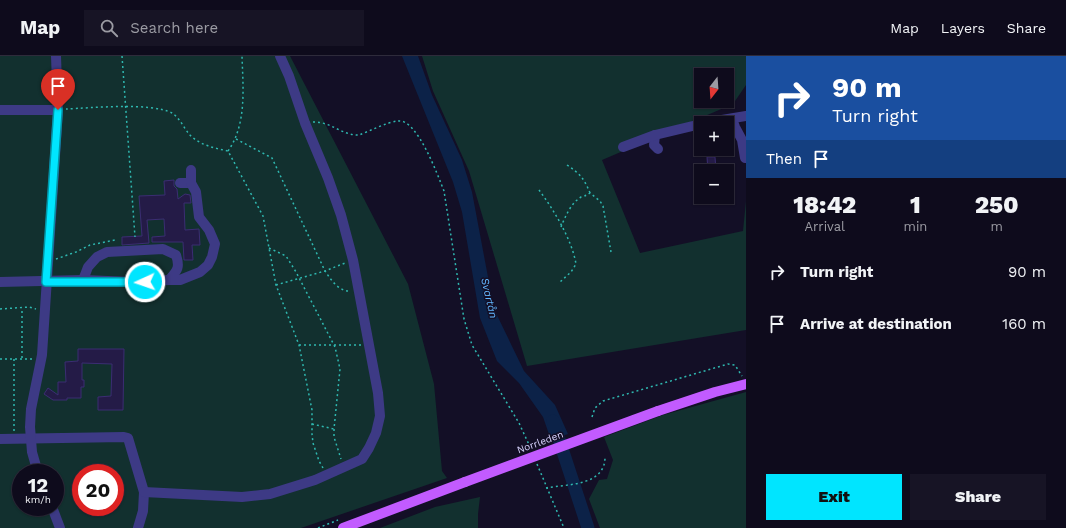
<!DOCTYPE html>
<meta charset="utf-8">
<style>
:root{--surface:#0e0b1c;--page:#171425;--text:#f1f3f6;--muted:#9b9ba3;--line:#2e2b3b;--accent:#00e5ff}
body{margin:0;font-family:"Work Sans",sans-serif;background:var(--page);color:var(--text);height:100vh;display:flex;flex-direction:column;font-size:15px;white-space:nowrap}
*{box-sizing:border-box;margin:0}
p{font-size:13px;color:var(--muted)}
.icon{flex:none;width:22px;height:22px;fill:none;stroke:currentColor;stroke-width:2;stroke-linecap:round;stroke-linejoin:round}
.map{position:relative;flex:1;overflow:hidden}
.details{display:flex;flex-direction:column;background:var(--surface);width:320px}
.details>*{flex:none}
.banner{background:#1a4fa0;color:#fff;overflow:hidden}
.needle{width:26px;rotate:197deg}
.buttons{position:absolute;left:694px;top:12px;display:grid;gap:8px}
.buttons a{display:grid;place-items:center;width:40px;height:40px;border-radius:0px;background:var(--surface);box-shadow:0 1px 3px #0004,0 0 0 1px var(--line);font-size:20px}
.speed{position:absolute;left:12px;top:408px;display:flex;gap:8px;font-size:20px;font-weight:700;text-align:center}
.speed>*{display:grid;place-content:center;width:52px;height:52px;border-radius:50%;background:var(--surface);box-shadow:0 1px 3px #0004,0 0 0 1px var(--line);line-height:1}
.speed small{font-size:10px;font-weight:400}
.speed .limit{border:6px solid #d22;background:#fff;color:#111}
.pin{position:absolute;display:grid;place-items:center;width:34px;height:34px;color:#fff;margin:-41px -17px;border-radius:50% 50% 50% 0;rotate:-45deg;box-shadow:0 0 4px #0007}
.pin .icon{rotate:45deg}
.me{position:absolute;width:44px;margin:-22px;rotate:267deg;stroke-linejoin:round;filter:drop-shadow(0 0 3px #0008)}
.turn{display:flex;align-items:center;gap:14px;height:84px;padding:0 20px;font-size:18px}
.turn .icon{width:52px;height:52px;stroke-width:2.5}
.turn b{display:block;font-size:28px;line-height:34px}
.then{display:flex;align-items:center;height:38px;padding:0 20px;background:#0003;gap:8px;font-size:15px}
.eta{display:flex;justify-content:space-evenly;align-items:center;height:68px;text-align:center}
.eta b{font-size:24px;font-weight:800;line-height:28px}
.primary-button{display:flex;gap:8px;margin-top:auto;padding:8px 20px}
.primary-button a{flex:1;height:46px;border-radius:0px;background:var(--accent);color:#111;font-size:16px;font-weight:800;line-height:46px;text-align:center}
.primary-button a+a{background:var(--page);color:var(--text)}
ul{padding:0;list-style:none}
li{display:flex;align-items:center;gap:12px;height:52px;padding:0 20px}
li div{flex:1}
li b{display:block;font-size:15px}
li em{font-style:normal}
header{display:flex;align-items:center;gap:24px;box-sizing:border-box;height:56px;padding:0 20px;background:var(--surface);border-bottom:1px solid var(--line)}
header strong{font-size:19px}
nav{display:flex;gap:22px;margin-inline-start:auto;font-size:14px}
.search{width:280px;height:36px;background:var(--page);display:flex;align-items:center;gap:10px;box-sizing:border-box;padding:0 14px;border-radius:0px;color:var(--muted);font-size:15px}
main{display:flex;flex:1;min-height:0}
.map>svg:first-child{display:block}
.green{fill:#12302f;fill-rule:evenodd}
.water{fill:#0c2248}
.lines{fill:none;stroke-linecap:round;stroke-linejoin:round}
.river{stroke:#0c2248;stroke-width:13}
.building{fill:#241b47;stroke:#3b2d73}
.path{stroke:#2fb8b0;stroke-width:1.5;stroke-dasharray:2 3;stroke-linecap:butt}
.minor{stroke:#3d3a85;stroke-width:10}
.major{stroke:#c25bff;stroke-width:10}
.major-bridge{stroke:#c25bff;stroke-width:10}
.route-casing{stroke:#0095a6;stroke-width:10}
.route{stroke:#00e5ff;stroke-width:7}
.labels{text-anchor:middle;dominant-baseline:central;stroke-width:3;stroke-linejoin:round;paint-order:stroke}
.street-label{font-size:10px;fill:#d9d4ff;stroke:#130f26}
.water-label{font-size:11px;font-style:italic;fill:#62b6ff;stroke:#130f26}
</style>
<header>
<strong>Map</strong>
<div class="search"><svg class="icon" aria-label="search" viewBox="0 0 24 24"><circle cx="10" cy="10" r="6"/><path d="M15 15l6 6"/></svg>Search here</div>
<nav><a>Map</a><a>Layers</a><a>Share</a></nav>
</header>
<main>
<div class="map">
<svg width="746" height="472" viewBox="0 0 746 472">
<rect width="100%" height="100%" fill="#130f26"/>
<!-- green -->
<g class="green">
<path d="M0,0H290L408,228L434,328L442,415L447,422L301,472H0ZM21,417H55V451H21ZM81,417H115V451H81Z"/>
<path d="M422,0H746V29L733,48L602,104L640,197L743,175L746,145V274L527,310L469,115L433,35ZM701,19H727V45H701Z"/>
<polygon points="746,336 746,472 600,472 589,443 599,424 607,423 613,404 604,381 663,359"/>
<polygon points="480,441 478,458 478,472 380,472 435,451"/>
</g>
<!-- water -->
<polygon class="water" points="402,0 418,0 432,39 462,104 472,136 494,253 524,315 555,349 568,378 551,384 543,361 519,327 497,305 480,262 462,156 453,126"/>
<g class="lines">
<!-- river -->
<polyline class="river" points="553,365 588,472"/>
</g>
<!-- building -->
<g class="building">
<polygon points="707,101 715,101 716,115 708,115"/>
<polygon points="174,124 174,130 177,133 178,143 185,138 190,139 191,147 184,147 185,174 199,173 200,189 192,189 193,204 184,204 183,186 152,186 152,181 165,180 164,163 147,164 149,187 122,189 122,181 142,180 139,140 165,139 164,125"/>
<polygon points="78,293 124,293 123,354 98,354 98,341 111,340 112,308 82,307 82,324 84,324 84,331 81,331 81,342 67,342 67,344 53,344 44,338 48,332 58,339 58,326 66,326 65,306 78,305"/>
</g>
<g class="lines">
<!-- path -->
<g class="path">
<polyline points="122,0 135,181"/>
<path d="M66,53C91,52 151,46 172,57C179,61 184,72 189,78C199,89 214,92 228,95L263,160L276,229L299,289L312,354V378L313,387L319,405L323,412"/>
<path d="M313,66C330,65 343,80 359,79C370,75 387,66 398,65C417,62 438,120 444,135L464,263L472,289L519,367L531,393"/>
<path d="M236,83L272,102L325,215C331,224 339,236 351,235"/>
<path d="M228,95C247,68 243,32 242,0"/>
<path d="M567,109C580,118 584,122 590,137"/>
<path d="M539,134C554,154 572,184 576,208L571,216L560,226"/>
<path d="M561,171C565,161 571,147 581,141C585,140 587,139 590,137L600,145L603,150L611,196"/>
<polyline points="269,192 286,200 296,216 335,291 340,313 334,373 334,381 341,403"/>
<polyline points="56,203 76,196 90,189 115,184"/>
<polyline points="276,229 325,215 345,207"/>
<polyline points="0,253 29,251 36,253"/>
<polyline points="299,289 361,289"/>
<polyline points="22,302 22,252"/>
<polyline points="0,303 32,303"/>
<polyline points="14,303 14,375"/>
<polyline points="592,361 595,352 603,345 728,308 735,309 742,320"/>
<polyline points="312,368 334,373"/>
<polyline points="537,408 564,472"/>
<path d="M546,432C568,428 606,430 605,400"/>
<polyline points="318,472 338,464"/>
</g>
<!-- minor -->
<g class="minor">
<polyline points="0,54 58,54"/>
<polyline points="732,63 735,71 742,84 745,102"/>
<polyline points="704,67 746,60"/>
<polyline points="655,79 654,89 658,93"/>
<polyline points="623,91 655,79 701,68"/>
<polyline points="180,127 191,127"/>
<path d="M83,224L88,211L97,201L107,196L163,193L176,199C180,211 178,214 169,224"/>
<polyline points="0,226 83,224 133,226 169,224 180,224 200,216 208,209 212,201 215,188 209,174 199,161 196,136 191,127 191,114"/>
<polyline points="0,383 124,381 128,382 144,436 143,455 138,472"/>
<polyline points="38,417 32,396 30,371 31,353 42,299 58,54 56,0"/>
<polyline points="144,436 242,441 270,438 315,424 362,403 369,392 376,377 380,360 378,337 353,204 341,159 328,122 305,67 289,20 280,0"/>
<polyline points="52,451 60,472"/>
</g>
<!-- major -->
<g class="major">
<polyline points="658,355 715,336 746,328"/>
<polyline points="343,472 465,426"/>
</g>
<!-- major-bridge -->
<polyline class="major-bridge" points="465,426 658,355"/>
</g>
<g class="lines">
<!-- route casing -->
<g class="route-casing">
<polyline id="route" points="58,54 46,226 145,226"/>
</g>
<!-- route -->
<use href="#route" class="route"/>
</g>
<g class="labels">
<!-- street labels -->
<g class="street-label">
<text transform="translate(540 386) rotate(-20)">Norrleden</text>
</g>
<!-- water labels -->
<g class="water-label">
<text transform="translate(489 242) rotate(77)">Svartån</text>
</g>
</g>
</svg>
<div class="buttons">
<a><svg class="needle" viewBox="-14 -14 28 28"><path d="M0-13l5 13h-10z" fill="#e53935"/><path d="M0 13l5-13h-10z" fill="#9b9ba3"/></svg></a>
<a>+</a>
<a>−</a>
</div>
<div class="speed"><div>12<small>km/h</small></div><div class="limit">20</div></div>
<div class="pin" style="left:58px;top:54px;background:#d93025"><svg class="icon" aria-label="arrive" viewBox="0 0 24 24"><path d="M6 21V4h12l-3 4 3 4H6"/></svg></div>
<svg class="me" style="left:145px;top:226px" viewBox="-20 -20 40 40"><circle r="17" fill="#00e5ff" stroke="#fff" stroke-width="3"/><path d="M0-11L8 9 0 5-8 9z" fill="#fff"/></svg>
</div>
<section class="details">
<div class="banner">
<div class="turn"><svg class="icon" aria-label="right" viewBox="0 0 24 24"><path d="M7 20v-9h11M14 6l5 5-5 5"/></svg><div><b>90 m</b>Turn right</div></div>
<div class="then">Then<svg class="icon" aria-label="arrive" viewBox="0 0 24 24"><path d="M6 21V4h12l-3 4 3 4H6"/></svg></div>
</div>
<div class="eta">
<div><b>18:42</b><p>Arrival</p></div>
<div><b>1</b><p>min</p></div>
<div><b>250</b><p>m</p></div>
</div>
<ul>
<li><svg class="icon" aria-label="right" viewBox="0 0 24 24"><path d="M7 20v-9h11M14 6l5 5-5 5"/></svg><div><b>Turn right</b></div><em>90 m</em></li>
<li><svg class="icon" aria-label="arrive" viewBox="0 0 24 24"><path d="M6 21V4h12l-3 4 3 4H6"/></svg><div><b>Arrive at destination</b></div><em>160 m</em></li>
</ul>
<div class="primary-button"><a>Exit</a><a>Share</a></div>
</section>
</main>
